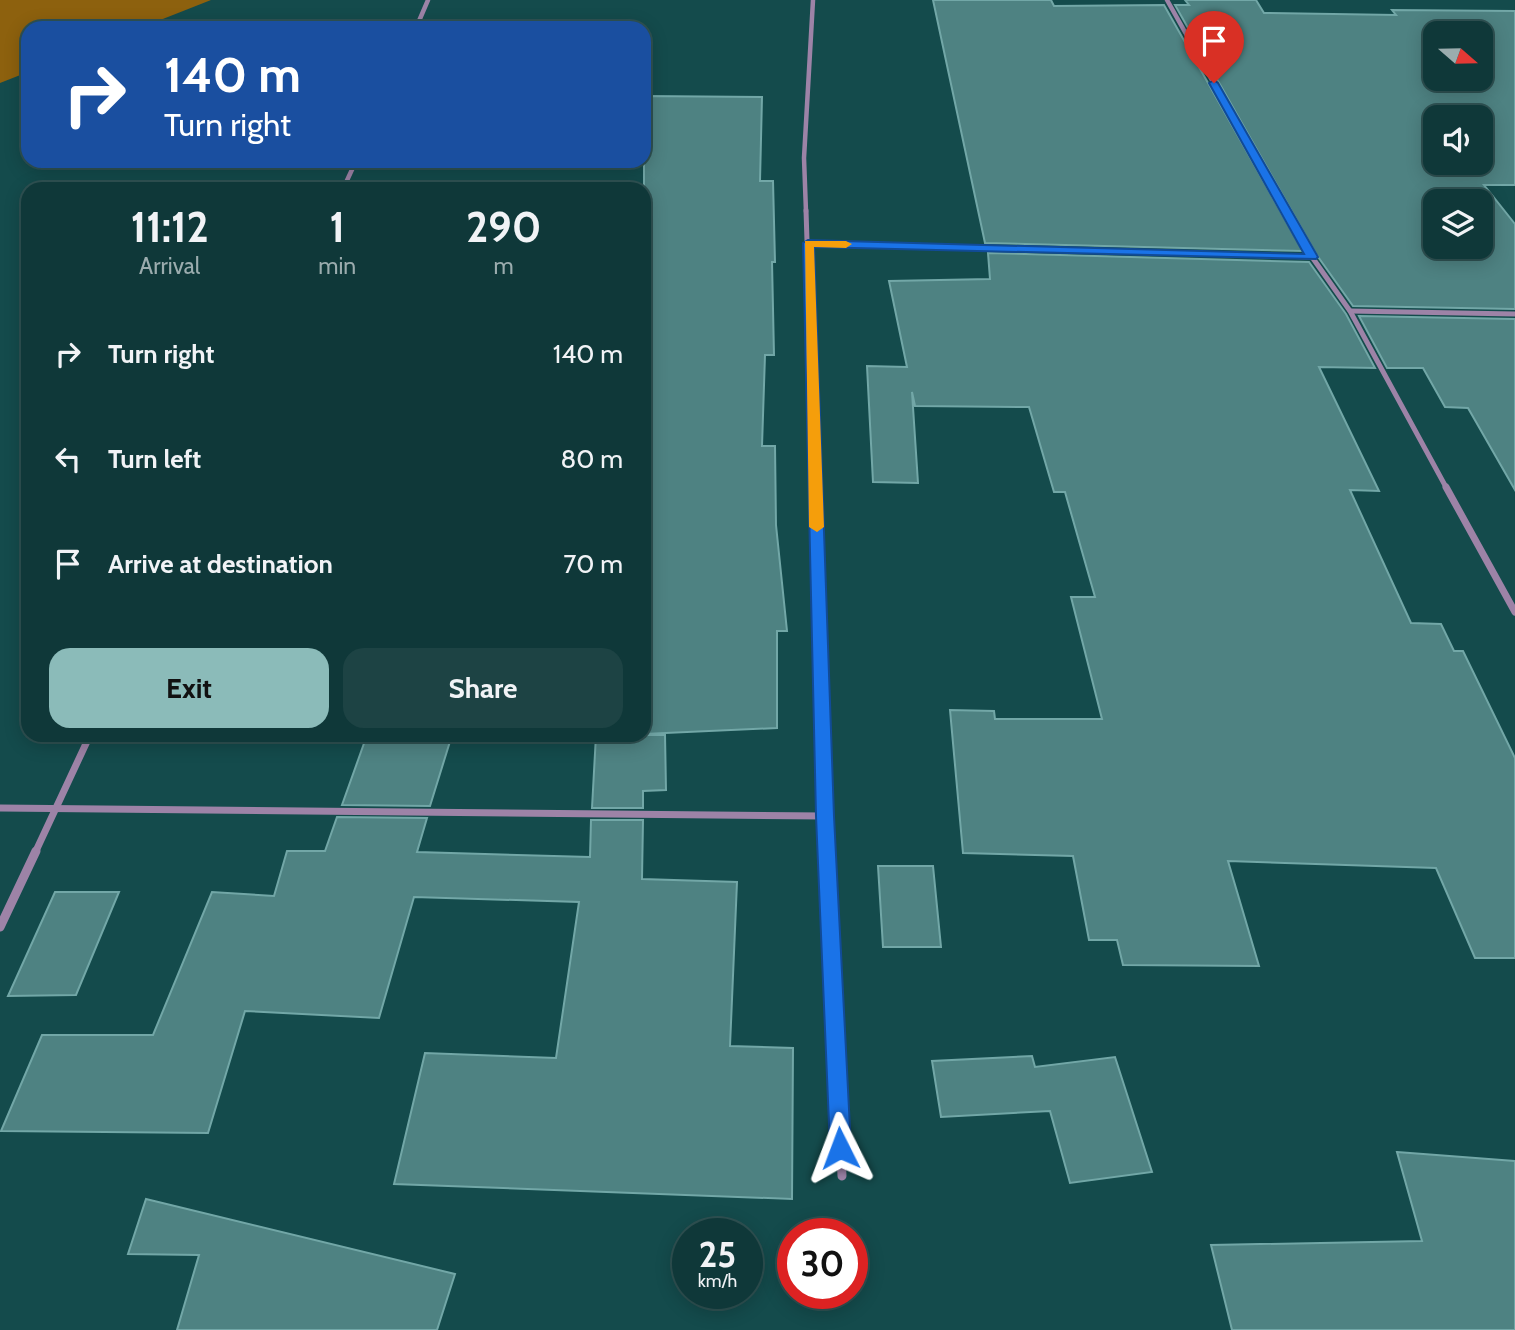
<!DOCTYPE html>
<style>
:root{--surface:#0f3839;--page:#1d4344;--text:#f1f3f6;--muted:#9bacae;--line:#2f5253;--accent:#8bbbb9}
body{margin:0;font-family:Cabin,sans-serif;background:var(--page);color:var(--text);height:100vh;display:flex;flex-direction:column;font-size:26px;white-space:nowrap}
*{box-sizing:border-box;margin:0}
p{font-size:23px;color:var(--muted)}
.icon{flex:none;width:38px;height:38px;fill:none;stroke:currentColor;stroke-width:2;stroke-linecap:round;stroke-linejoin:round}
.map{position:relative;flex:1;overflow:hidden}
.panel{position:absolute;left:21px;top:182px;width:630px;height:560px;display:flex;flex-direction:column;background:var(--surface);border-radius:21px;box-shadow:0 4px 18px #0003,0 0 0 2px var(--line)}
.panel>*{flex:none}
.hud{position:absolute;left:21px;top:21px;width:630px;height:147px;border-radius:21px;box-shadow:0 4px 18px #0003,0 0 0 2px var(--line);background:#1a4fa0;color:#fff;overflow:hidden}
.needle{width:46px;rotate:110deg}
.buttons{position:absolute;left:1423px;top:21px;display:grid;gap:14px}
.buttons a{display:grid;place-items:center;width:70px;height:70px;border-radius:14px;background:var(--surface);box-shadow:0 4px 18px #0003,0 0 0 2px var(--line);font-size:35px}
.speed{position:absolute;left:672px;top:1218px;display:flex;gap:14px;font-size:35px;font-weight:700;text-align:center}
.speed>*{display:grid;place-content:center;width:91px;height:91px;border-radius:50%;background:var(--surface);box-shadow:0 4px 18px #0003,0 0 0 2px var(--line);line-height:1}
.speed small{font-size:18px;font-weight:400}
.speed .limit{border:10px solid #d22;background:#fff;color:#111}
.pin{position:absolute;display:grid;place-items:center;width:60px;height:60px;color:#fff;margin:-72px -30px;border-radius:50% 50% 50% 0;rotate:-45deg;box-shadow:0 0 7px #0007}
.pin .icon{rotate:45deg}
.me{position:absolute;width:77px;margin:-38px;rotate:357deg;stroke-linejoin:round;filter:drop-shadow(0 0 5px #0008)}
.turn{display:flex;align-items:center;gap:24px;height:147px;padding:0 28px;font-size:32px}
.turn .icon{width:91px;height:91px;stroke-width:2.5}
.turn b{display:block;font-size:49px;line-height:60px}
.eta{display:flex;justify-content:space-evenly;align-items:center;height:119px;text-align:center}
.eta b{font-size:42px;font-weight:700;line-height:49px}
.cta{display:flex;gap:14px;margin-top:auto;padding:14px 28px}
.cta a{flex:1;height:80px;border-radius:21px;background:var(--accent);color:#111;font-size:28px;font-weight:700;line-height:80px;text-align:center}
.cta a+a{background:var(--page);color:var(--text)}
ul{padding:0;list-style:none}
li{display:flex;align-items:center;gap:21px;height:105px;padding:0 28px}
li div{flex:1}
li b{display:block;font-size:26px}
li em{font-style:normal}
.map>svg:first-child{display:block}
.green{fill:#8d610e}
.building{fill:#4e8282;stroke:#72a7a7;stroke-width:2;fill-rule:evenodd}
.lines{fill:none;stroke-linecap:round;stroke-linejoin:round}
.street-far3{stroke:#9d83a7;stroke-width:4.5}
.street-far2{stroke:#9d83a7;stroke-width:5}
.street-far1{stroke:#9d83a7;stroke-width:7}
.street{stroke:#9d83a7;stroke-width:9}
.route{fill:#1a73e8;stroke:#114b97;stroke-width:2}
.slow{fill:#f59e0b}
</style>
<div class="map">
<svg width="1515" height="1330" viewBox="0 0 1515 1330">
<rect width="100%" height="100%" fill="#144b4c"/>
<!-- green -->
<polygon class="green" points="0,0 211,0 140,28 28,28 28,72 0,83"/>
<!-- building -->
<g class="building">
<polygon points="933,0 1051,0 1054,6 1164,5 1303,251 985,243"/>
<path d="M1185,0H1256L1264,13L1396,15L1392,10L1515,11V185H1484L1515,224V309L1353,306L1316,254L1175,5H1189ZM1435,33H1480V79H1435ZM1435,117H1480V163H1435ZM1435,201H1480V247H1435Z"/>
<polygon points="644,96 762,97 760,181 773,181 775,262 772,262 774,355 765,355 762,446 775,446 776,525 787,631 777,631 777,728 644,734"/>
<polygon points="988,253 1309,262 1346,314 1375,368 1319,367 1379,491 1350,490 1411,623 1441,624 1454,651 1463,651 1515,758 1515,958 1475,958 1436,868 1228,861 1259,966 1123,965 1117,940 1089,940 1073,856 963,853 950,710 994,711 995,719 1102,719 1071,597 1095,597 1065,492 1054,492 1029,407 915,406 912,392 918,483 873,482 867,366 907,367 889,281 990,279"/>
<polygon points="1359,316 1515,319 1515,490 1468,408 1445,407 1423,368 1387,368"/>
<polygon points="367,735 452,735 430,806 342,805"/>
<polygon points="596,735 665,735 666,790 643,791 643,808 592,808"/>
<polygon points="337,817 427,818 417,852 590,857 591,820 643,820 642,879 737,882 730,1046 793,1048 792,1199 394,1184 425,1053 556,1058 579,902 414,897 379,1018 245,1011 208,1133 1,1131 42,1035 153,1035 212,892 274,896 287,851 325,851"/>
<polygon points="878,866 933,866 941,947 883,947"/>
<polygon points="55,892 119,892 76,995 8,996"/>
<polygon points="1032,1056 1035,1067 1115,1057 1152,1172 1070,1183 1050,1111 941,1117 932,1061"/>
<polygon points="1397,1152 1515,1161 1515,1330 1232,1330 1211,1245 1422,1241"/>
<polygon points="146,1199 455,1274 437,1330 177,1330 199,1255 128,1254"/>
</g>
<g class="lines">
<!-- street-far3 -->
<g class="street-far3">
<polyline points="1167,0 1286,212"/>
<polyline points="416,28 428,0"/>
<polyline points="343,189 356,161"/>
<polyline points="806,212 804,158 813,0"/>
</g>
<!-- street-far2 -->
<g class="street-far2">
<polyline points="806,210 815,489"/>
<polyline points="1285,210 1312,257 1350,311 1447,489"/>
<polyline points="808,243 1312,257"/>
<polyline points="1350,311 1515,314"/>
</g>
<!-- street-far1 -->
<g class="street-far1">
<polyline points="814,487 827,853"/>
<polyline points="1446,487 1515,612"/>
<polyline points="0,808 825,816"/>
<polyline points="35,853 90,735"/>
</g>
<!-- street -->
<g class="street">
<polyline points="827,851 842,1176"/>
<polyline points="0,927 36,851"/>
</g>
</g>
<!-- route -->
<polygon class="route" points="1214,80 1218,83 1318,257 1316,259 814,247 834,816 851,1148 848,1156 840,1159 833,1156 830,1148 816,816 803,243 808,240 1304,254 1209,83"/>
<!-- slow -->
<polygon class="slow" points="805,241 846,241 852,244 846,248 814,247 824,527 817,532 809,527"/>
</svg>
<div class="buttons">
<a><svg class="needle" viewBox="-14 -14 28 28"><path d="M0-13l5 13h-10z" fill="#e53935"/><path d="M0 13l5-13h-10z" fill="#9bacae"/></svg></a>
<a><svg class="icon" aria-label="sound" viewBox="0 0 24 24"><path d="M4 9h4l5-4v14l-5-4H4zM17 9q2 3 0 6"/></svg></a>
<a><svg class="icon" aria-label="layers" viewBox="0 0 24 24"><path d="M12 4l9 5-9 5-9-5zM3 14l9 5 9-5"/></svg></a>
</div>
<div class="speed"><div>25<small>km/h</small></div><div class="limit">30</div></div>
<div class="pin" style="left:1214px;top:83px;background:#d93025"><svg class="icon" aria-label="arrive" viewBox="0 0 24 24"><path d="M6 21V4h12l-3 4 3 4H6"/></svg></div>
<svg class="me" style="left:840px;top:1148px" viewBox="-20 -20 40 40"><path d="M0-17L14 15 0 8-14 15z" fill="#1a73e8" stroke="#fff" stroke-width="4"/></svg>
<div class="hud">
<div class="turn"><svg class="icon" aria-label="right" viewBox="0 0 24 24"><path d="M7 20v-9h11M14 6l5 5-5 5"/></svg><div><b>140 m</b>Turn right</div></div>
</div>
<section class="panel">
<div class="eta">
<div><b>11:12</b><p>Arrival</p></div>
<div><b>1</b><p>min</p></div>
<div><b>290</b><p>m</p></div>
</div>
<ul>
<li><svg class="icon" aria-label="right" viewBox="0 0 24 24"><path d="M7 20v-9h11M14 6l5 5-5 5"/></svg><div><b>Turn right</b></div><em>140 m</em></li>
<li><svg class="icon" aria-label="left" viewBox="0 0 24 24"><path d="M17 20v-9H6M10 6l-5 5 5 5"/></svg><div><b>Turn left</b></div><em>80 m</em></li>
<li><svg class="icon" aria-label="arrive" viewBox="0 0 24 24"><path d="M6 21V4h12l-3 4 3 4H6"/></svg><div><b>Arrive at destination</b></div><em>70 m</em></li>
</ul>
<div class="cta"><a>Exit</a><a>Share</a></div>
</section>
</div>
